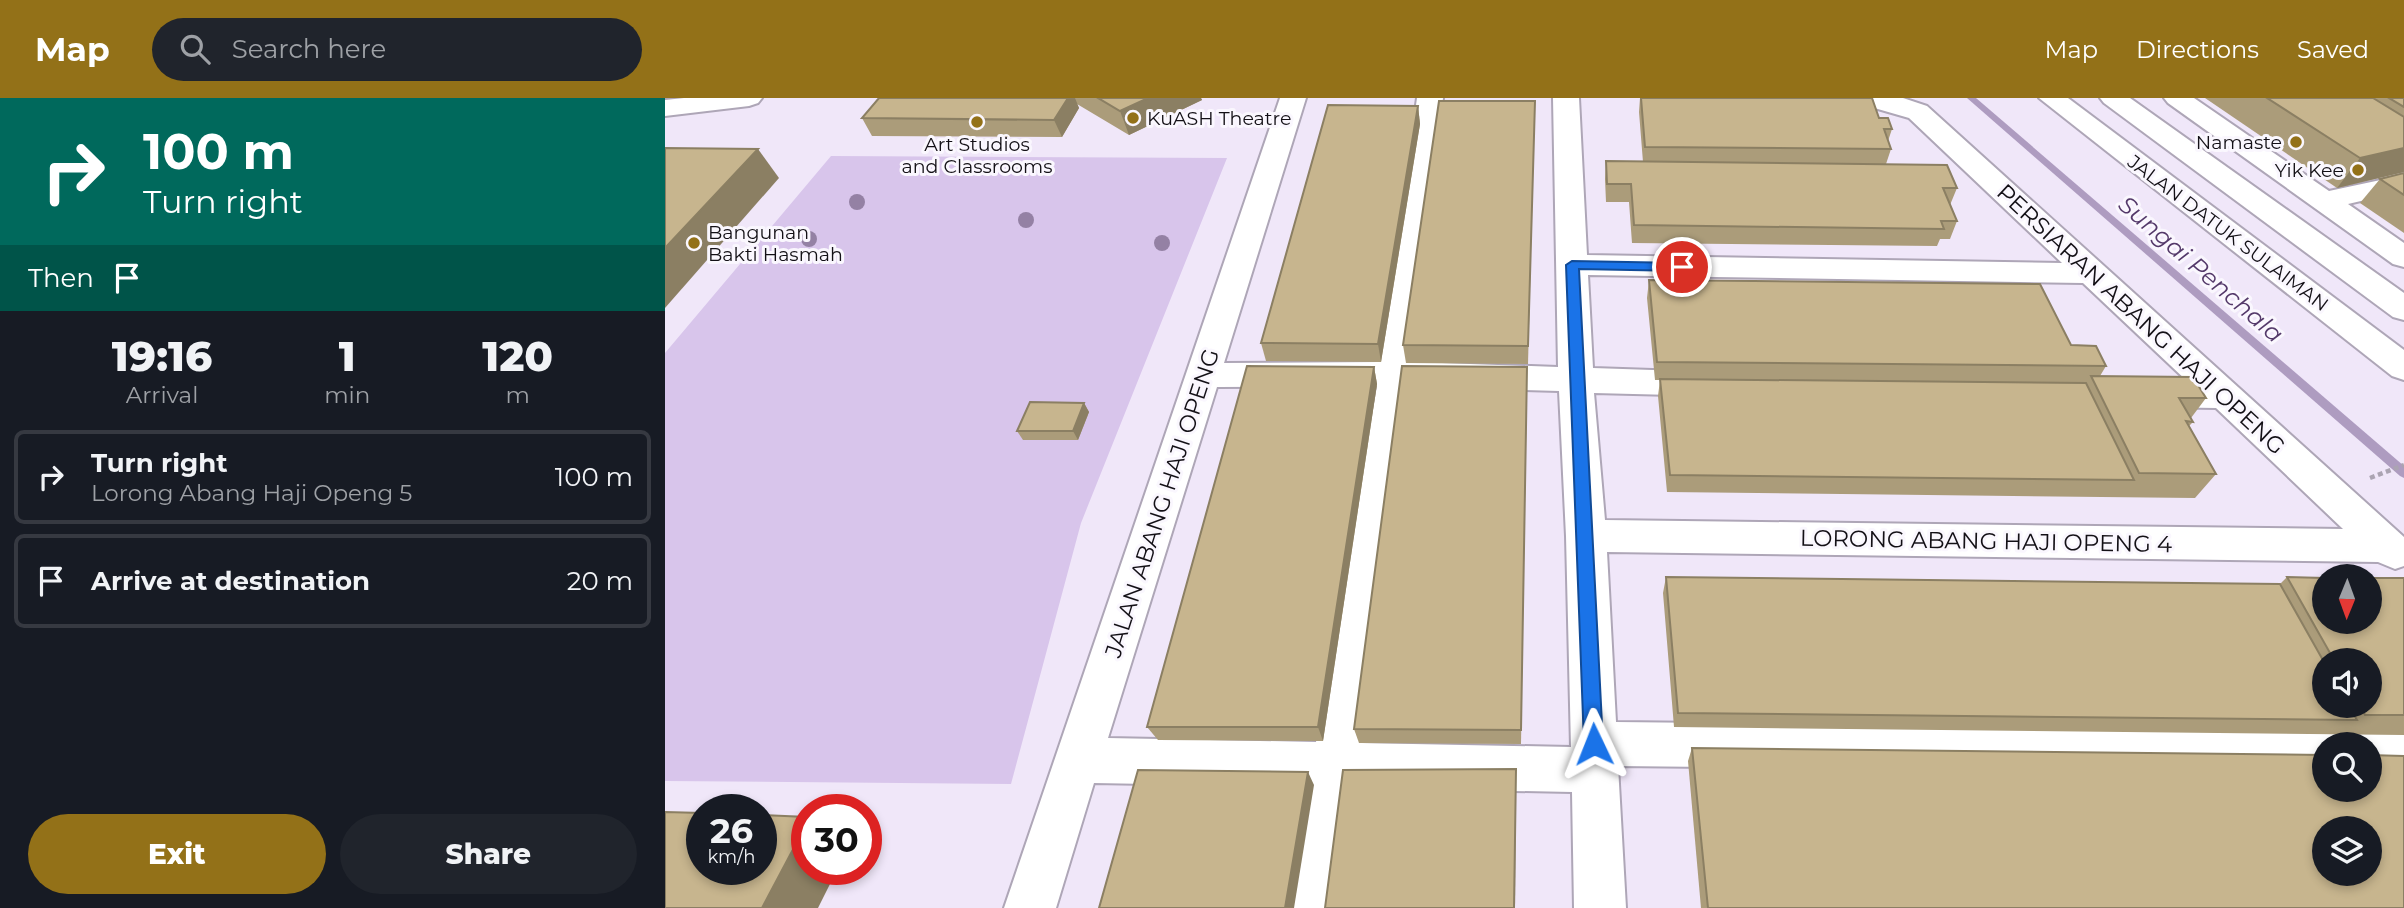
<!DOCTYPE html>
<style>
:root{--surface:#171b24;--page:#20242c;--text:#f1f3f6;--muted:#9ea1a6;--line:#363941;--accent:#937118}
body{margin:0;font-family:Montserrat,sans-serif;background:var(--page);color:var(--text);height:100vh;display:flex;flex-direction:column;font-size:26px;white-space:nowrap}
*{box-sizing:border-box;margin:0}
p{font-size:23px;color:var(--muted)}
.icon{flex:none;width:38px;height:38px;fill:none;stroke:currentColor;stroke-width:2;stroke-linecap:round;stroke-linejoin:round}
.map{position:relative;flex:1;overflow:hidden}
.sheet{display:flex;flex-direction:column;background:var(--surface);width:665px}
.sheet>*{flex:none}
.banner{background:#00695c;color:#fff;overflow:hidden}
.needle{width:46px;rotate:181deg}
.controls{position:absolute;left:1647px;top:466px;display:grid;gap:14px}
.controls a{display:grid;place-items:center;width:70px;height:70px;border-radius:50%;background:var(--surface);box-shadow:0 4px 10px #0003;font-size:35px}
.speed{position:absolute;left:21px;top:696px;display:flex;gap:14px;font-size:35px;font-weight:700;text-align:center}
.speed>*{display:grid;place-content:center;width:91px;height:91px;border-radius:50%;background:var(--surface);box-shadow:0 4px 10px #0003;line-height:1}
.speed small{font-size:18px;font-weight:400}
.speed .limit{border:10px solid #d22;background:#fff;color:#111}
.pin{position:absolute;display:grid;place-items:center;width:60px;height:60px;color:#fff;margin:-30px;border:4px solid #fff;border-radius:50%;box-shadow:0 2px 7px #0007}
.me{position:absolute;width:77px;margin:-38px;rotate:358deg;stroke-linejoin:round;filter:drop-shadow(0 0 5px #0008)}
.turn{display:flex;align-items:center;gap:24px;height:147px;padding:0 28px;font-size:32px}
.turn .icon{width:91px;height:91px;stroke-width:2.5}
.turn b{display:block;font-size:49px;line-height:60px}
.then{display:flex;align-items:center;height:66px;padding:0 28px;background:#0003;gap:14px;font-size:26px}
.eta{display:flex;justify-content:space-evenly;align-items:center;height:119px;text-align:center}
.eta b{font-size:42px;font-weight:800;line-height:49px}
.action{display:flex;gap:14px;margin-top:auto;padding:14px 28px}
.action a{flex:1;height:80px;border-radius:42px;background:var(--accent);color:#fff;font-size:28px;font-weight:800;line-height:80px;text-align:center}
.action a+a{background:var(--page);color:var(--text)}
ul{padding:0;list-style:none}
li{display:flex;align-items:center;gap:21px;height:94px;margin:0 14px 10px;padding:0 14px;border:4px solid var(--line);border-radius:10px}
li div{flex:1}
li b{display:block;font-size:26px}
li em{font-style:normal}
header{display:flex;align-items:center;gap:42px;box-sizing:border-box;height:98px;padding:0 35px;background:var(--accent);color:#fff}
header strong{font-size:33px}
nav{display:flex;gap:38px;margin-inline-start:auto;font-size:24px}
.search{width:490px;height:63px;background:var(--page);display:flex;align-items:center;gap:18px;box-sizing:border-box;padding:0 24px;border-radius:38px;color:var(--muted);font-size:26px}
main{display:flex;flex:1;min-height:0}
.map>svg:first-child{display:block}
.green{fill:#d8c5eb}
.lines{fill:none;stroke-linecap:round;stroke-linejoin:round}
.stream{fill:#ae9cc0;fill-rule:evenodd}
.minor-casing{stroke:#aea6b7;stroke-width:4}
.major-casing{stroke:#aea6b7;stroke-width:4}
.path{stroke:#aba4b2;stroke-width:4.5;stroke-dasharray:5 3.5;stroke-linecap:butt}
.minor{fill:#fff;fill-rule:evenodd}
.major{fill:#fff;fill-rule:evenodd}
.tree{fill:#9481a4}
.wall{fill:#ab9c7a;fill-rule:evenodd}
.shaded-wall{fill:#8b7f63}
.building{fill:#c7b58e;stroke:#8b7f63;stroke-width:2;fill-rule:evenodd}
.route{fill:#1a73e8;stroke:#114b97;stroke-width:2}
.poi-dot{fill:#937118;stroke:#faf7fe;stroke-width:2.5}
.labels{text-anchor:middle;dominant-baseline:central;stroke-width:6;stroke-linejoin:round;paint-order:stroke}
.far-poi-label{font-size:19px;fill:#131016;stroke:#faf7fe;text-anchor:start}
.far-street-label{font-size:19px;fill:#131016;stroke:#faf7fe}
.street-label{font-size:23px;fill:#131016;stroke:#faf7fe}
.water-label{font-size:24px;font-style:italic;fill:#54396a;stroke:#faf7fe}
</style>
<header>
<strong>Map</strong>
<div class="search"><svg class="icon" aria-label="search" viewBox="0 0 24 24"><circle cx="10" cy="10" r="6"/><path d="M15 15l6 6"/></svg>Search here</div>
<nav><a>Map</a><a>Directions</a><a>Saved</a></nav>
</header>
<main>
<section class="sheet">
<div class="banner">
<div class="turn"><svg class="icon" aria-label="right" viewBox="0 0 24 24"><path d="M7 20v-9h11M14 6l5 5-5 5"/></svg><div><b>100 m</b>Turn right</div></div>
<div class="then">Then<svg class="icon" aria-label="arrive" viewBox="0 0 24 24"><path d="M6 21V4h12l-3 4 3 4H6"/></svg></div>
</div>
<div class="eta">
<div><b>19:16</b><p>Arrival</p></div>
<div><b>1</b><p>min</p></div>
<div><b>120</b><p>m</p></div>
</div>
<ul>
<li><svg class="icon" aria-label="right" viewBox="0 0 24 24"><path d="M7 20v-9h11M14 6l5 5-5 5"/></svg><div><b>Turn right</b><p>Lorong Abang Haji Openg 5</p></div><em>100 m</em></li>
<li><svg class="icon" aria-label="arrive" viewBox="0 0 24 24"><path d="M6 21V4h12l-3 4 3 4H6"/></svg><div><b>Arrive at destination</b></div><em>20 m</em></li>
</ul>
<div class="action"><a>Exit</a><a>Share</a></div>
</section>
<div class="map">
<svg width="1739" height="810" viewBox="0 0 1739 810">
<rect width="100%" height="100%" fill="#f0e7f9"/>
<!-- green -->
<polygon class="green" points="166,58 562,60 416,425 346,686 0,683 0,255"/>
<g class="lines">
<!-- stream -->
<polygon class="stream" points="1302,0 1311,0 1739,368 1739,380 1735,378"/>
<!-- minor casing -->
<g class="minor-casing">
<g id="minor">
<polygon points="19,0 97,0 93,5 84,8 0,18 0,2"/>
<path d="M615,0H641L559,265L715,264L752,0H778L749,264L893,269L888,0H914L922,157L1397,165L1244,20L1192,5L1188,0H1238L1262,8L1739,439V468L1730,471L1713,464L942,454L951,624L1659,632L1675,638L1679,646H1659V676L953,668L961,810H909L907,694L690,690L674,810H622L643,689L429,685L391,810H339ZM923,177L1418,185L1523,284L1488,283L1476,287L1470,296L1476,305L1488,309L1551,310L1678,431L940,422L929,295L1047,298L1059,295L1064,286L1059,277L1047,274L928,270ZM712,288L651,644L443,640L552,289ZM746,289L894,293L901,438L906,649L697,645Z"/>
<polygon points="1499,0 1529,0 1664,93 1739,77 1739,93 1683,106 1739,145 1739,169 1728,166 1503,5"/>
<polygon points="1704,632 1739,633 1739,677 1704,676 1704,646 1684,646 1688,638"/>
</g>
</g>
<!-- major casing -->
<g class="major-casing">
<g id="major">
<polygon points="1374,0 1403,0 1739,252 1739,282 1727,278"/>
<polygon points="1435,0 1465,0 1739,195 1739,222 1728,219 1439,5"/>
</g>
</g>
<!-- path -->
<polyline class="path" points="1705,380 1739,367"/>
<!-- minor -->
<use href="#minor" class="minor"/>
<!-- major -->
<use href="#major" class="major"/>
</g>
<!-- trees -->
<g class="tree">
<circle cx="192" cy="104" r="8"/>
<circle cx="361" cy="122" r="8"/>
<circle cx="144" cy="141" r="8"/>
<circle cx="497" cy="145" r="8"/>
</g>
<!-- wall -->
<g class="wall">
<polygon points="214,0 536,0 537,2 464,37 412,6 414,10 397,39 207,38 197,20"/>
<polygon points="975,0 1207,0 1214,20 1227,31 1223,43 1226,51 1221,66 1292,90 1285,107 1292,123 1285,141 1275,141 1272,148 967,145 964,104 941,104 940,81 941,63 978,64 974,14"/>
<polygon points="1540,0 1739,0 1739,74 1672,90"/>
<polygon points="870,3 863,266 741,265 738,247"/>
<polygon points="753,8 755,26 716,264 601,263 596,245"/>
<polygon points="1739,75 1739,135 1695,105 1715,81"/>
<polygon points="984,182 1406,247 1441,268 1435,278 1541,300 1526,320 1528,324 1524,328 1551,376 1530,400 1002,394 993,298 995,282 990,282 982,200"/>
<polygon points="709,269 712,286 658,643 493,642 482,629"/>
<polygon points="862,286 856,646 694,645 689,631"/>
<polygon points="419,305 424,314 413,342 358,342 352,333"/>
<path d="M1001,479L1615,486L1622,479L1739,480V637L1009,629L998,495ZM1659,562H1704V607H1659Z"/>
<polygon points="1027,650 1739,810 1036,810 1023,663"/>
</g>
<!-- shaded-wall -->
<g class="shaded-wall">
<polygon points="403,0 410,0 414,10 397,39 389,22"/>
<polygon points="483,0 536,0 537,2 464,37 455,13"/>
<polygon points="753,8 755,26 716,264 713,246"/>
<polygon points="1739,50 1739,74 1672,90 1695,60"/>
<polygon points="93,51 114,80 0,210 0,150"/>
<polygon points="709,269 712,286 658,643 653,629"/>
<polygon points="419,305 424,314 413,342 408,333"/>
<polygon points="851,671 850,810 849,810"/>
<polygon points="643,674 649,687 629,810 620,810"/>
<polygon points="142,725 142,772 172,772 153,810 97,810"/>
</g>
<!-- building -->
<g class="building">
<polygon points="214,0 403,0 389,22 197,20"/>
<polygon points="433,0 483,0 455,13"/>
<polygon points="976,0 1207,0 1214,20 1223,20 1227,31 1219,31 1226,51 980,49"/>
<polygon points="1602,0 1708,0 1739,19 1739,50 1695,60"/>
<polygon points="1724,0 1739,0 1739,9"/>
<polygon points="774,3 870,3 863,248 738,247"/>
<polygon points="663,7 753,8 713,246 596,245"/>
<polygon points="0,50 93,51 0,150"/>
<polygon points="941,63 1282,67 1292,90 1278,90 1292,123 1276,123 1279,131 969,127 966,86 942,86"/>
<polygon points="1739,75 1739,97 1715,81"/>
<polygon points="984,182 1375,186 1406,247 1431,248 1441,268 992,264"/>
<polygon points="582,268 709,269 653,629 482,629"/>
<polygon points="737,268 862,269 856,632 689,631"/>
<polygon points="1426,278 1528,279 1541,300 1514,300 1528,324 1521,323 1551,376 1474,375"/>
<polygon points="995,281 1421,285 1469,382 1005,377"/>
<polygon points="365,304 419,305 408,333 352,333"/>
<polygon points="1001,479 1615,486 1659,564 1659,607 1683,607 1692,622 1013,615"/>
<polygon points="1622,479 1659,480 1659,523 1704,523 1704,480 1739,480 1739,617 1700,617 1695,607 1704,607 1704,562 1669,562"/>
<path d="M1027,650L1659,657V691H1704V657L1739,658V810H1043ZM1659,730H1704V775H1659Z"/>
<polygon points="851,671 849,810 660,810 678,672"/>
<polygon points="473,672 643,674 620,810 434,810"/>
<polygon points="0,714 37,715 37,772 96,772 96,717 142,719 142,725 97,810 0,810"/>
</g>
<!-- route -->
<polygon class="route" points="907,163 1017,165 1023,169 1017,173 914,171 938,646 936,652 929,655 922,652 919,646 901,167"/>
<!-- markers -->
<g class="poi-dot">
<circle cx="468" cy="20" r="7"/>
<circle cx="312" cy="24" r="7"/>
<circle cx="1631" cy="44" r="7"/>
<circle cx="1693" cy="72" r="7"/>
<circle cx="29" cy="145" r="7"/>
</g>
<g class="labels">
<!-- far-poi labels -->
<g class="far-poi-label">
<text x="482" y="20">KuASH Theatre</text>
<text x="1617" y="44" text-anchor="end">Namaste</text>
<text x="312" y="46" text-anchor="middle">Art Studios<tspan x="312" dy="22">and Classrooms</tspan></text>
<text x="1679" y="72" text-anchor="end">Yik Kee</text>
<text x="43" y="134">Bangunan<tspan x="43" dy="22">Bakti Hasmah</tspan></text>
</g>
<!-- far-street labels -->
<g class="far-street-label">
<text transform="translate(1563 135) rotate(37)">JALAN DATUK SULAIMAN</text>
</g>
<!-- street labels -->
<g class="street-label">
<text transform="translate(1476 221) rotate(43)">PERSIARAN ABANG HAJI OPENG</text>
<text transform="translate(497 405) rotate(-72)">JALAN ABANG HAJI OPENG</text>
<text transform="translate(1321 443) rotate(1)">LORONG ABANG HAJI OPENG 4</text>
</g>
<!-- water labels -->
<g class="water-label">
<text transform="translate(1536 171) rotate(41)">Sungai Penchala</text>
</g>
</g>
</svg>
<div class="controls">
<a><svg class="needle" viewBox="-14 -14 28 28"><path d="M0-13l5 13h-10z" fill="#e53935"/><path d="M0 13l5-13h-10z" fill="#9ea1a6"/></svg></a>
<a><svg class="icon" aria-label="sound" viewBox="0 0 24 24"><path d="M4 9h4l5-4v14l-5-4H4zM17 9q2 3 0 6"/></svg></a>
<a><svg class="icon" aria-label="search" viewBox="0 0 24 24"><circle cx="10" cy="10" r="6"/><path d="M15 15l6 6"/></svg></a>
<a><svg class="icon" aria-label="layers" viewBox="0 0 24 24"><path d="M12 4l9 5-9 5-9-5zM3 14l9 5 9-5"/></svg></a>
</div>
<div class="speed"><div>26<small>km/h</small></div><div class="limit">30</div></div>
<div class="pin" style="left:1017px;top:169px;background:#d93025"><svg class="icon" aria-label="arrive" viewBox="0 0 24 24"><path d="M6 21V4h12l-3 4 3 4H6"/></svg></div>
<svg class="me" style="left:929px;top:646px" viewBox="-20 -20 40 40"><path d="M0-17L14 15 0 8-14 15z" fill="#1a73e8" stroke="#fff" stroke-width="4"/></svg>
</div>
</main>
